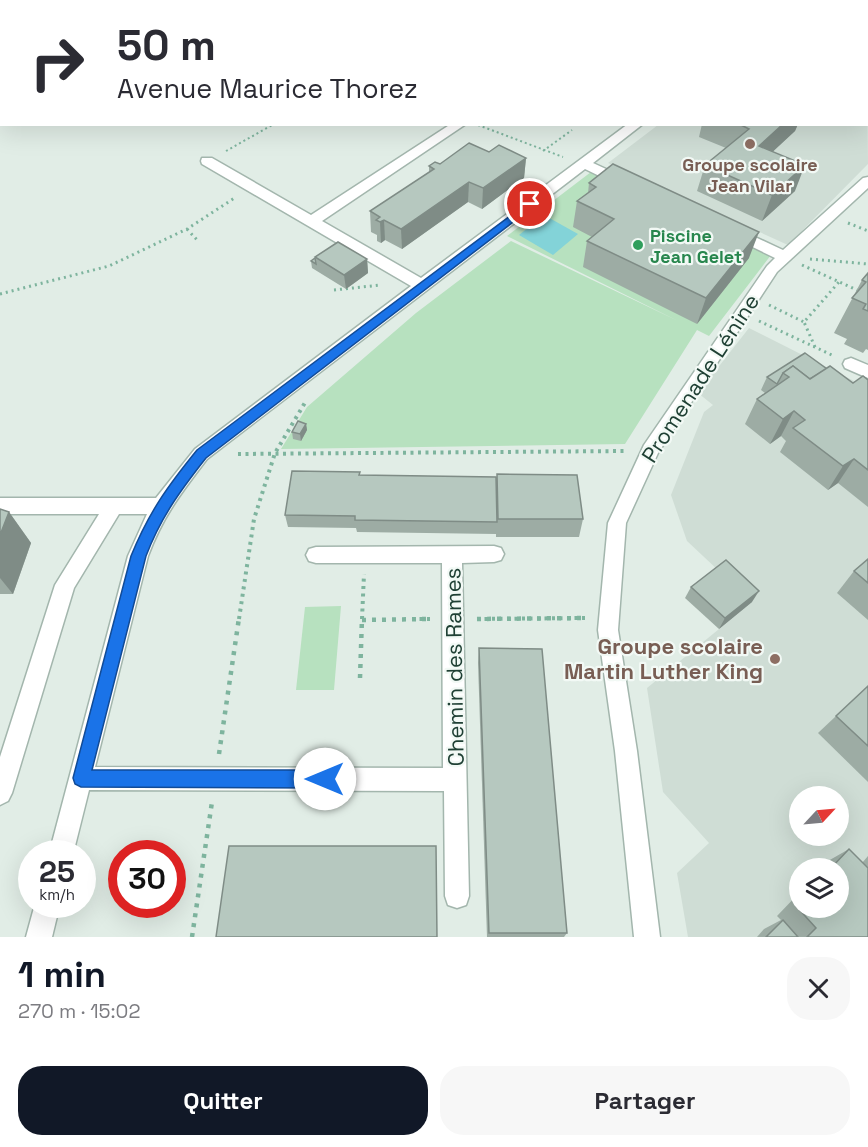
<!DOCTYPE html>
<html lang="fr">
<meta charset="utf-8">
<style>
:root{--surface:#fff;--page:#f7f7f7;--text:#2b2b33;--muted:#7c7c81;--accent:#111827}
body{margin:0;font-family:"Space Grotesk",sans-serif;background:var(--page);color:var(--text);height:100vh;display:flex;flex-direction:column;font-size:22px;white-space:nowrap}
*{box-sizing:border-box;margin:0}
p{font-size:20px;color:var(--muted)}
.icon{flex:none;width:33px;height:33px;fill:none;stroke:currentColor;stroke-width:2;stroke-linecap:round;stroke-linejoin:round}
.map{position:relative;height:937px;overflow:hidden}
.details{display:flex;flex-direction:column;background:var(--surface);flex:1}
.details>*{flex:none}
.hud{position:absolute;left:0px;top:0px;width:868px;height:126px;box-shadow:0 6px 24px #0002;background:#fff;color:var(--text);overflow:hidden}
.needle{width:39px;rotate:64deg}
.fabs{position:absolute;left:789px;top:786px;display:grid;gap:12px}
.fabs a{display:grid;place-items:center;width:60px;height:60px;border-radius:50%;background:var(--surface);box-shadow:0 6px 24px #0002;font-size:30px}
.speed{position:absolute;left:18px;top:840px;display:flex;gap:12px;font-size:30px;font-weight:700;text-align:center}
.speed>*{display:grid;place-content:center;width:78px;height:78px;border-radius:50%;background:var(--surface);box-shadow:0 6px 24px #0002;line-height:1}
.speed small{font-size:15px;font-weight:400}
.speed .limit{border:9px solid #d22;background:#fff;color:#111}
.pin{position:absolute;display:grid;place-items:center;width:51px;height:51px;color:#fff;margin:-26px;border:3px solid #fff;border-radius:50%;box-shadow:0 2px 6px #0007}
.me{position:absolute;width:66px;margin:-33px;rotate:270deg;stroke-linejoin:round;filter:drop-shadow(0 0 4px #0008)}
.turn{display:flex;align-items:center;gap:21px;height:126px;padding:0 18px;font-size:27px}
.turn .icon{width:78px;height:78px;stroke-width:2.5}
.turn b{display:block;font-size:42px;line-height:51px}
.round{display:grid;place-items:center;flex:none;width:63px;height:63px;border-radius:24px;background:var(--page)}
.overview{display:flex;align-items:center;justify-content:space-between;height:102px;padding:0 18px}
h1{font-size:36px;font-weight:700;line-height:45px;color:var(--accent)}
.action{display:flex;gap:12px;margin-top:auto;padding:12px 18px}
.action a{flex:1;height:69px;border-radius:24px;background:var(--accent);color:#fff;font-size:24px;font-weight:700;line-height:69px;text-align:center}
.action a+a{background:var(--page);color:var(--text)}
.map>svg:first-child{display:block}
.built{fill:#cfddd5;fill-rule:evenodd}
.green{fill:#b7e1bf}
.water{fill:#83d3d8}
.lines{fill:none;stroke-linecap:round;stroke-linejoin:round}
.minor-casing{stroke:#a3b6ad;stroke-width:3}
.major-casing{stroke:#c0cac6;stroke-width:3}
.path-far3{stroke:#7eb49e;stroke-width:2;stroke-dasharray:2 3;stroke-linecap:butt}
.path-far2{stroke:#7eb49e;stroke-width:3;stroke-dasharray:2 4;stroke-linecap:butt}
.path-far1{stroke:#7eb49e;stroke-width:4;stroke-dasharray:3 4.5;stroke-linecap:butt}
.path{stroke:#7eb49e;stroke-width:4.5;stroke-dasharray:4 6;stroke-linecap:butt}
.minor{fill:#fff;fill-rule:evenodd}
.major{fill:#60a78f;fill-rule:evenodd}
.wall{fill:#9daca4}
.shaded-wall{fill:#7f8c86}
.building{fill:#b6c8bf;stroke:#7f8c86;stroke-width:1.5}
.route{fill:#1a73e8;stroke:#114b97;stroke-width:1.5}
.education-dot{fill:#8d6e63;stroke:#f2f9f5;stroke-width:2}
.leisure-dot{fill:#2e9e5b;stroke:#f2f9f5;stroke-width:2}
.labels{text-anchor:middle;dominant-baseline:central;stroke-width:4.5;stroke-linejoin:round;paint-order:stroke}
.far-education-label{font-size:18px;font-weight:bold;fill:#785e54;stroke:#f2f9f5}
.far-leisure-label{font-size:18px;font-weight:bold;fill:#27864d;stroke:#f2f9f5;text-anchor:start}
.street-label{font-size:22px;fill:#1f4034;stroke:#f2f9f5}
.education-label{font-size:22px;font-weight:bold;fill:#785e54;stroke:#f2f9f5;text-anchor:end}
</style>
<div class="map">
<svg width="868" height="937" viewBox="0 0 868 937">
<rect width="100%" height="100%" fill="#e1ede6"/>
<!-- built -->
<g class="built">
<polygon points="867,66 868,164 788,245 608,163 658,125 867,124"/>
<path d="M749,328L868,388V937H688L677,873L709,843L663,792L647,688L752,602L687,541L671,495L704,412L713,405L698,393ZM800,796H838V836H800ZM800,868H838V908H800Z"/>
</g>
<!-- green -->
<g class="green">
<polygon points="591,172 771,255 709,336 697,330 625,444 281,449 307,407 416,313 511,241 678,321 507,236"/>
<polygon points="341,606 334,690 296,690 305,607"/>
</g>
<!-- water -->
<polygon class="water" points="544,215 578,234 553,255 519,235"/>
<g class="lines">
<!-- minor casing -->
<g class="minor-casing">
<g id="minor">
<polygon points="454,0 467,0 468,2 455,2"/>
<polygon points="729,0 740,0 728,2"/>
<polygon points="797,0 808,0 796,2"/>
<path d="M451,124H466L322,221L421,278L628,124H643L593,163L630,180L632,183L630,186H620L585,169L207,459C181,493 163,516 148,556L95,767L443,768L442,563H316L309,561L306,555L309,549L316,547L494,546L501,548L504,554L501,560L494,562L462,563L469,896L466,905L457,908L448,905L445,896L444,791L89,790L73,854H49L128,556L147,514H119L74,588L12,793L8,801L0,805V757L55,585L99,514H0V498H156L195,449L411,286L202,164L201,161L202,158H212L311,215Z"/>
<polygon points="868,177 868,188 777,272 658,453 626,523 618,630 637,751 660,937 634,937 615,751 598,630 608,523 644,445 767,266 775,258 730,236 728,233 730,230 740,230 783,250 863,178"/>
<polygon points="851,358 868,365 868,378 845,368 843,364 845,360"/>
<polygon points="35,904 60,904 52,937 26,937"/>
</g>
</g>
<!-- major casing -->
<g class="major-casing">
<g id="major">
<polygon points="20,0 31,0 19,2"/>
<polygon points="0,18 2,18 0,25"/>
</g>
</g>
<!-- path-far3 -->
<g class="path-far3">
<polyline points="69,0 72,2"/>
<polyline points="200,0 204,2"/>
<polyline points="141,2 146,0"/>
<polyline points="592,2 594,0"/>
<polyline points="478,125 563,157"/>
<polyline points="226,151 274,124"/>
<polyline points="543,151 572,130"/>
</g>
<!-- path-far2 -->
<g class="path-far2">
<polyline points="848,223 868,231"/>
<polyline points="187,229 198,241"/>
<polyline points="810,259 868,264"/>
<polyline points="802,265 868,295"/>
<polyline points="334,290 381,285"/>
<polyline points="0,294 109,266 187,229 236,197"/>
<polyline points="769,305 804,322"/>
<polyline points="759,321 834,356"/>
<polyline points="815,347 804,322 839,282"/>
</g>
<!-- path-far1 -->
<g class="path-far1">
<polyline points="238,454 626,451"/>
<polyline points="239,619 254,519 275,453 306,401"/>
<polyline points="362,619 364,574"/>
<polyline points="412,619 430,619"/>
<polyline points="477,619 586,618"/>
</g>
<!-- path -->
<g class="path">
<polyline points="477,619 586,618"/>
<polyline points="362,620 430,619"/>
<polyline points="360,678 362,618"/>
<polyline points="219,754 239,618"/>
<polyline points="192,937 212,802"/>
</g>
<!-- minor -->
<use href="#minor" class="minor"/>
<!-- major -->
<use href="#major" class="major"/>
</g>
<!-- wall -->
<g class="wall">
<rect x="364" y="0" width="64" height="2"/>
<polygon points="526,0 573,0 571,2 528,1"/>
<rect x="867" y="53" width="1" height="60"/>
<polygon points="702,124 798,124 795,131 773,151 795,191 762,221 697,191 705,165 726,148 699,137"/>
<polygon points="489,152 526,158 524,178 482,209 468,202 402,249 385,240 381,243 377,241 377,235 371,232 370,211 429,172 429,166 440,164"/>
<polygon points="589,183 749,258 697,324 583,267 587,241 592,237 573,227 577,201 588,193"/>
<polygon points="315,257 367,259 368,273 346,289 312,268 311,261 315,258"/>
<polygon points="868,273 868,350 866,349 863,353 844,344 847,339 834,333 862,280"/>
<polygon points="805,353 827,369 853,383 868,380 868,507 838,483 828,490 780,452 786,441 781,436 770,444 745,424 757,399 765,393 761,390 767,377"/>
<polygon points="306,424 307,430 301,441 293,439 292,432"/>
<polygon points="360,475 496,477 583,519 579,537 496,537 496,528 496,534 357,532 356,528 288,527 285,515"/>
<polygon points="0,509 9,512 31,543 13,594 0,594"/>
<polygon points="868,559 868,620 837,593 854,571"/>
<polygon points="691,587 752,602 719,629 685,598"/>
<polygon points="479,648 567,933 564,937 487,937 478,663"/>
<polygon points="868,686 868,782 818,733"/>
<polygon points="849,849 862,863 868,856 868,937 757,937 764,929 781,920 777,916 800,892 800,908 838,868 822,868 828,861"/>
</g>
<!-- shaded-wall -->
<g class="shaded-wall">
<rect x="411" y="0" width="17" height="2"/>
<rect x="549" y="0" width="12" height="2"/>
<polygon points="565,0 573,0 571,2 565,2"/>
<polygon points="783,124 798,124 795,131 751,172 759,146"/>
<polygon points="526,158 524,178 482,209 483,188"/>
<polygon points="805,165 795,191 762,221 772,195"/>
<polygon points="469,182 468,202 402,249 401,229"/>
<polygon points="384,220 385,240 381,243 380,222"/>
<polygon points="759,232 749,258 697,324 706,298"/>
<polygon points="367,259 368,273 346,289 344,275"/>
<polygon points="794,411 781,436 770,444 783,419"/>
<polygon points="306,424 307,430 301,441 300,434"/>
<polygon points="854,459 838,483 828,490 843,466"/>
<polygon points="9,512 31,543 13,594 0,578 0,535"/>
<polygon points="759,591 752,602 719,629 725,618"/>
</g>
<!-- building -->
<g class="building">
<polygon points="385,0 416,0 413,2 389,2"/>
<rect x="867" y="53" width="1" height="37"/>
<polygon points="739,124 783,124 759,146 805,165 772,195 705,165 749,129"/>
<polygon points="469,143 489,152 499,145 526,158 483,188 469,182 401,229 384,220 380,222 376,220 380,217 370,211 434,169 429,166 435,162 440,164"/>
<polygon points="613,164 759,232 706,298 587,241 614,219 577,201 596,187 589,183"/>
<polygon points="338,242 367,259 344,275 315,257"/>
<polygon points="315,258 316,264 311,261"/>
<polygon points="868,273 868,311 863,309 866,304 852,298 866,282 862,280"/>
<polygon points="805,353 827,369 810,379 793,366 783,373 777,384 767,377"/>
<polygon points="793,366 810,379 830,366 853,383 863,376 868,380 868,470 854,459 843,466 793,428 805,420 794,411 783,419 757,399 789,377 783,373"/>
<polygon points="298,421 306,424 300,434 292,432"/>
<polygon points="292,471 360,472 359,475 496,477 497,522 355,520 355,516 285,515"/>
<polygon points="497,474 577,475 583,519 498,519"/>
<polygon points="0,509 9,512 0,535"/>
<polygon points="868,559 868,583 854,571"/>
<polygon points="726,560 759,591 725,618 691,587"/>
<polygon points="479,648 542,649 567,933 489,933"/>
<polygon points="868,686 868,746 836,716"/>
<polygon points="229,846 436,846 437,937 216,937"/>
<polygon points="849,849 868,868 868,937 807,937 816,928 796,906 800,901 800,908 838,908 838,868 831,868"/>
<polygon points="783,920 798,937 766,937"/>
</g>
<!-- route -->
<path class="route" d="M530,201L534,202V206L206,458C180,491 161,517 146,556L92,770H325L331,773L334,779L331,785L325,788L81,787L75,784L73,778L131,556C149,512 167,487 197,450Z"/>
<!-- markers -->
<g class="education-dot">
<circle cx="750" cy="144" r="6"/>
<circle cx="775" cy="659" r="6"/>
</g>
<circle class="leisure-dot" cx="638" cy="245" r="6"/>
<g class="labels">
<!-- far-education labels -->
<g class="far-education-label">
<text x="750" y="164">Groupe scolaire<tspan x="750" dy="21">Jean Vilar</tspan></text>
</g>
<!-- far-leisure labels -->
<g class="far-leisure-label">
<text x="650" y="235">Piscine<tspan x="650" dy="21">Jean Gelet</tspan></text>
</g>
<!-- street labels -->
<g class="street-label">
<text transform="translate(700 378) rotate(-57)">Promenade Lénine</text>
<text transform="translate(454 667) rotate(-91)">Chemin des Rames</text>
</g>
<!-- education labels -->
<g class="education-label">
<text x="763" y="646">Groupe scolaire<tspan x="763" dy="25">Martin Luther King</tspan></text>
</g>
</g>
</svg>
<div class="fabs">
<a><svg class="needle" viewBox="-14 -14 28 28"><path d="M0-13l5 13h-10z" fill="#e53935"/><path d="M0 13l5-13h-10z" fill="#7c7c81"/></svg></a>
<a><svg class="icon" aria-label="layers" viewBox="0 0 24 24"><path d="M12 4l9 5-9 5-9-5zM3 14l9 5 9-5"/></svg></a>
</div>
<div class="speed"><div>25<small>km/h</small></div><div class="limit">30</div></div>
<div class="pin" style="left:530px;top:204px;background:#d93025"><svg class="icon" aria-label="arrive" viewBox="0 0 24 24"><path d="M6 21V4h12l-3 4 3 4H6"/></svg></div>
<svg class="me" style="left:325px;top:779px" viewBox="-20 -20 40 40"><circle r="19" fill="#fff"/><path d="M0-13L10 11 0 6-10 11z" fill="#1a73e8"/></svg>
<div class="hud">
<div class="turn"><svg class="icon" aria-label="right" viewBox="0 0 24 24"><path d="M7 20v-9h11M14 6l5 5-5 5"/></svg><div><b>50 m</b>Avenue Maurice Thorez</div></div>
</div>
</div>
<section class="details">
<div class="overview"><div><h1>1 min</h1><p>270 m · 15:02</p></div><a class="round"><svg class="icon" aria-label="close" viewBox="0 0 24 24"><path d="M6 6l12 12M18 6L6 18"/></svg></a></div>
<div class="action"><a>Quitter</a><a>Partager</a></div>
</section>
